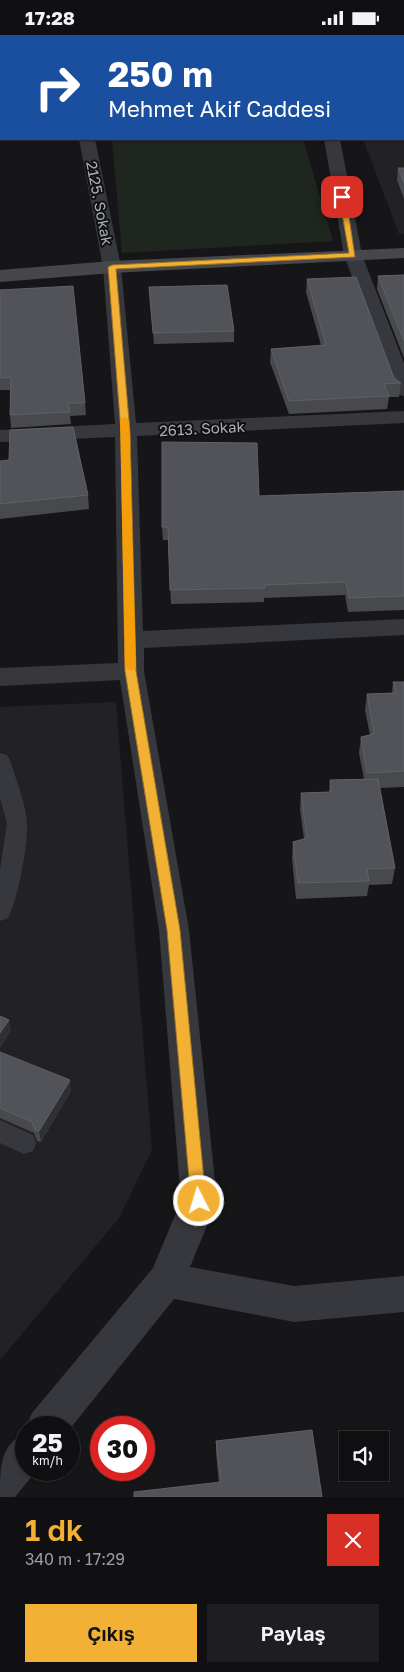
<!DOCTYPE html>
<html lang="tr">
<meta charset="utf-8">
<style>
:root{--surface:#101012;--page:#1e1e20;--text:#f1f3f6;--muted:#9c9d9f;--line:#303032;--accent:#f2b134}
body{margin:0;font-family:"Golos Text",sans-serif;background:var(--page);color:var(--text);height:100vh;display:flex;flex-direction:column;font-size:19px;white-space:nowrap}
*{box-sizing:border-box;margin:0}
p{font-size:16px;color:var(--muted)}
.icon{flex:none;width:28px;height:28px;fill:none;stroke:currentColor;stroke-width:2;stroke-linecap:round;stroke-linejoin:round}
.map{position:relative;height:1462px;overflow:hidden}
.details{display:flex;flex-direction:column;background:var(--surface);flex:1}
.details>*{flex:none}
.guide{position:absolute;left:0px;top:0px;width:405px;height:105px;box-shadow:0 1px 4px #0004,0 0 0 1px var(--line);background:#1a4fa0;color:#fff;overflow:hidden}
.tools{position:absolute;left:339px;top:1396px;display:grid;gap:10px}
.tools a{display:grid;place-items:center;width:50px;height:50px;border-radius:0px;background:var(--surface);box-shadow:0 1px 4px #0004,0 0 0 1px var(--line);font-size:25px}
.speed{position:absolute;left:15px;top:1381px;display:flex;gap:10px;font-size:25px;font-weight:700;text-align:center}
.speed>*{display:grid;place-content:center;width:65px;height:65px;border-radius:50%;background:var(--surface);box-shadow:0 1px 4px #0004,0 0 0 1px var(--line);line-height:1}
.speed small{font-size:12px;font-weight:400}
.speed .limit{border:8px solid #d22;background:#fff;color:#111}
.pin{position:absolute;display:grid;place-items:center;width:42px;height:42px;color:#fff;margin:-21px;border-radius:10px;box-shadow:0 2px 8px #0006}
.me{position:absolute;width:55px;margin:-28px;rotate:355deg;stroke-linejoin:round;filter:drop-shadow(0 0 4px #0008)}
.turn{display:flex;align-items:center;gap:18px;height:105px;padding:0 25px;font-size:22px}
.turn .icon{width:65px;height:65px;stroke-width:2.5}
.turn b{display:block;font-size:35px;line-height:42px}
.round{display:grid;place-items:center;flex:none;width:52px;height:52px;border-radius:0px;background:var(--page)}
.head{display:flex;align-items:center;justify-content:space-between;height:85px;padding:0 25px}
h1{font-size:30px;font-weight:600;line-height:38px;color:var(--accent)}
.cta{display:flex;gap:10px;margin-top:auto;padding:10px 25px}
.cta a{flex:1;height:58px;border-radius:0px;background:var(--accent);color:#111;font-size:20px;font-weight:600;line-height:58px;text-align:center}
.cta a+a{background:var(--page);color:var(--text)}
.status{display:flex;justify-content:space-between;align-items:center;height:35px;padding:0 25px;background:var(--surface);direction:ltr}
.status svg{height:14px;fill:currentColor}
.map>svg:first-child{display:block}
.built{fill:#222225}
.green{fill:#1e261f}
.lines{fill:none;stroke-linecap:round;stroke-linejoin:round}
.lane{fill:#37383d;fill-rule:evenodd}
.street{fill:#37383d;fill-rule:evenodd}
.secondary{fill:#45474d;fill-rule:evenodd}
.wall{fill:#47494d}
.shaded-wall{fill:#2f3033}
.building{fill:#525359;stroke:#5f6168}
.route{fill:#f2b134;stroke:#9d7322}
.slow{fill:#f59e0b}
.labels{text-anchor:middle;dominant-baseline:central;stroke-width:4;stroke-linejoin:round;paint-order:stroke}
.far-street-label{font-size:15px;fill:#a8adb8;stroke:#111113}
</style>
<div class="status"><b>17:28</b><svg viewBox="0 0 49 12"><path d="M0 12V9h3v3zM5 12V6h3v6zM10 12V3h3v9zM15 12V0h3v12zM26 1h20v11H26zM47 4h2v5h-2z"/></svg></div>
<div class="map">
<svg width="404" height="1462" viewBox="0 0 404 1462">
<rect width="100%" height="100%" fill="#161618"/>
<!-- built -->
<g class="built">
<polygon points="404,90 404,199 399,199 363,104 404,104"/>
<polygon points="116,667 152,1115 119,1183 0,1325 0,672"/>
</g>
<!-- green -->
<polygon class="green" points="303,104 333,206 122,218 112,105"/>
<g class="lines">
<!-- lane -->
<g class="lane">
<path d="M0,718L7,720L10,725C15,742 27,772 27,789C28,810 18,864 8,883L0,886V835L7,788L0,763Z"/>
<polygon points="0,1085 33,1100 36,1108 33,1116 24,1119 0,1108"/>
</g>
<!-- street -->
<g class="street">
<rect x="75" y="0" width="14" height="1"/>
<rect x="296" y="0" width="14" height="1"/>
<rect x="0" y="93" width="1" height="10"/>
<polygon points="79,104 95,104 121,232 136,388 404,376 404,388 137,401 143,596 404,584 404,600 144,613 144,636 189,895 217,1166 190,1232 294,1251 404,1241 404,1277 294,1287 174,1264 69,1395 69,1392 26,1392 32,1378 153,1233 181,1166 159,895 120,645 0,651 0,633 118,628 115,402 0,407 0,395 115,389 103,232"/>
<polygon points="324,104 340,104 362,220 404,328 404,361 397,359 394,355 344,220"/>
<path d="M26,1397V1435H37L15,1462H0C0,1430 0,1411 26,1397Z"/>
</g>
<!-- secondary -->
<polygon class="secondary" points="404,213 404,223 112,238 0,247 0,235 112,226"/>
</g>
<!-- wall -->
<g class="wall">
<polygon points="398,133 404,133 404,164 397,145"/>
<polygon points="404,240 404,323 377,254 378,241"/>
<polygon points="307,244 394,343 401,348 399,362 389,362 387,374 289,379 270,327 271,314 321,310 306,257"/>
<polygon points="149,252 234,296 234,307 154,309"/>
<polygon points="0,255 85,368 86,380 70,381 71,389 11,393 10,380 10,355 0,355"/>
<polygon points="9,425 88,460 89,474 0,484 0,426"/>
<polygon points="404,456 404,575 348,577 345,560 264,563 264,567 171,569 168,505 163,505 162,492 259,461"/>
<polygon points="393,647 404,647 404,752 380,753 395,833 392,849 369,850 367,861 296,864 292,823 293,807 304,804 300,774 301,758 329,757 330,745 364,744 359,718 361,702 370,700 365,675 367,659 392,658"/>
<polygon points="0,1017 71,1056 41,1107 37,1106 34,1098 0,1083"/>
<polygon points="216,1406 322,1462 219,1448 216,1418"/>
</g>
<!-- shaded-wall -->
<g class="shaded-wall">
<polygon points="9,985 11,996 0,1013 0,998"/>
<polygon points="70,1045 71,1056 41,1107 39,1096"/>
</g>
<!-- building -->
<g class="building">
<polygon points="94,0 179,0 179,1 93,1"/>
<polygon points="398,133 404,133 404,148"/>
<polygon points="404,240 404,306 378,241"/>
<polygon points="356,242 394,343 401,348 384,349 389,361 289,366 271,314 326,310 307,244"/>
<polygon points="227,250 234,296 153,298 149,252"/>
<polygon points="73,251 85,368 68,368 70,377 10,380 11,342 0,343 0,255"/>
<polygon points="73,392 88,460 0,469 0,426 9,425 10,395"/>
<polygon points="162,407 257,408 259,461 404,456 404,561 349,563 346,547 264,550 265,553 170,555 168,492 162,492"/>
<polygon points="393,647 404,647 404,736 367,738 361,702 374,699 367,659 396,658"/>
<polygon points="378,744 395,833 367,834 369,846 298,848 293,807 307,803 301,758 331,757 330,745"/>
<polygon points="0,981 9,985 0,998"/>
<polygon points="0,1017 70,1045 39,1096 35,1095 32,1087 0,1073"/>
<polygon points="312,1395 322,1462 134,1462 134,1457 221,1447 216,1406"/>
</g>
<!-- route -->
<polygon class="route" points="342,160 346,162 355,222 116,234 130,397 136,636 180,895 206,1166 204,1170 199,1172 194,1170 191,1166 167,895 125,636 121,397 108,232 112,230 349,218 339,162"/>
<!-- slow -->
<polygon class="slow" points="125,382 129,385 136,632 131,636 125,632 120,385"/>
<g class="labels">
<!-- far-street labels -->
<g class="far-street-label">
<text transform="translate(100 168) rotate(79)">2125. Sokak</text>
<text transform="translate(202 393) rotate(-3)">2613. Sokak</text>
</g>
</g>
</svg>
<div class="tools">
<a><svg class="icon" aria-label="sound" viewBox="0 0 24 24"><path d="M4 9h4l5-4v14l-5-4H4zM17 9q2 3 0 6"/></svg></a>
</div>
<div class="speed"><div>25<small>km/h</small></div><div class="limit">30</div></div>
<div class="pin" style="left:342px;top:162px;background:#d93025"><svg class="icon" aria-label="arrive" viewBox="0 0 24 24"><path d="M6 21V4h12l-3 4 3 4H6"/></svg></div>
<svg class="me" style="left:199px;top:1166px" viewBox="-20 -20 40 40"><circle r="17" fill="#f2b134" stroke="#fff" stroke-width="3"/><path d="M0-11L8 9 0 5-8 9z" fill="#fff"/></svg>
<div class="guide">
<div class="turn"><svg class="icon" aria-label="right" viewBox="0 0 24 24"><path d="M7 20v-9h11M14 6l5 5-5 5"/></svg><div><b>250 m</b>Mehmet Akif Caddesi</div></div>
</div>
</div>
<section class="details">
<div class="head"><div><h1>1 dk</h1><p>340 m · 17:29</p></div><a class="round" style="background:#d93025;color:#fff"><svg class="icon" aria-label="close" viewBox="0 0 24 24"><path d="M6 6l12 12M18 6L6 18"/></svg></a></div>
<div class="cta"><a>Çıkış</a><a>Paylaş</a></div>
</section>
